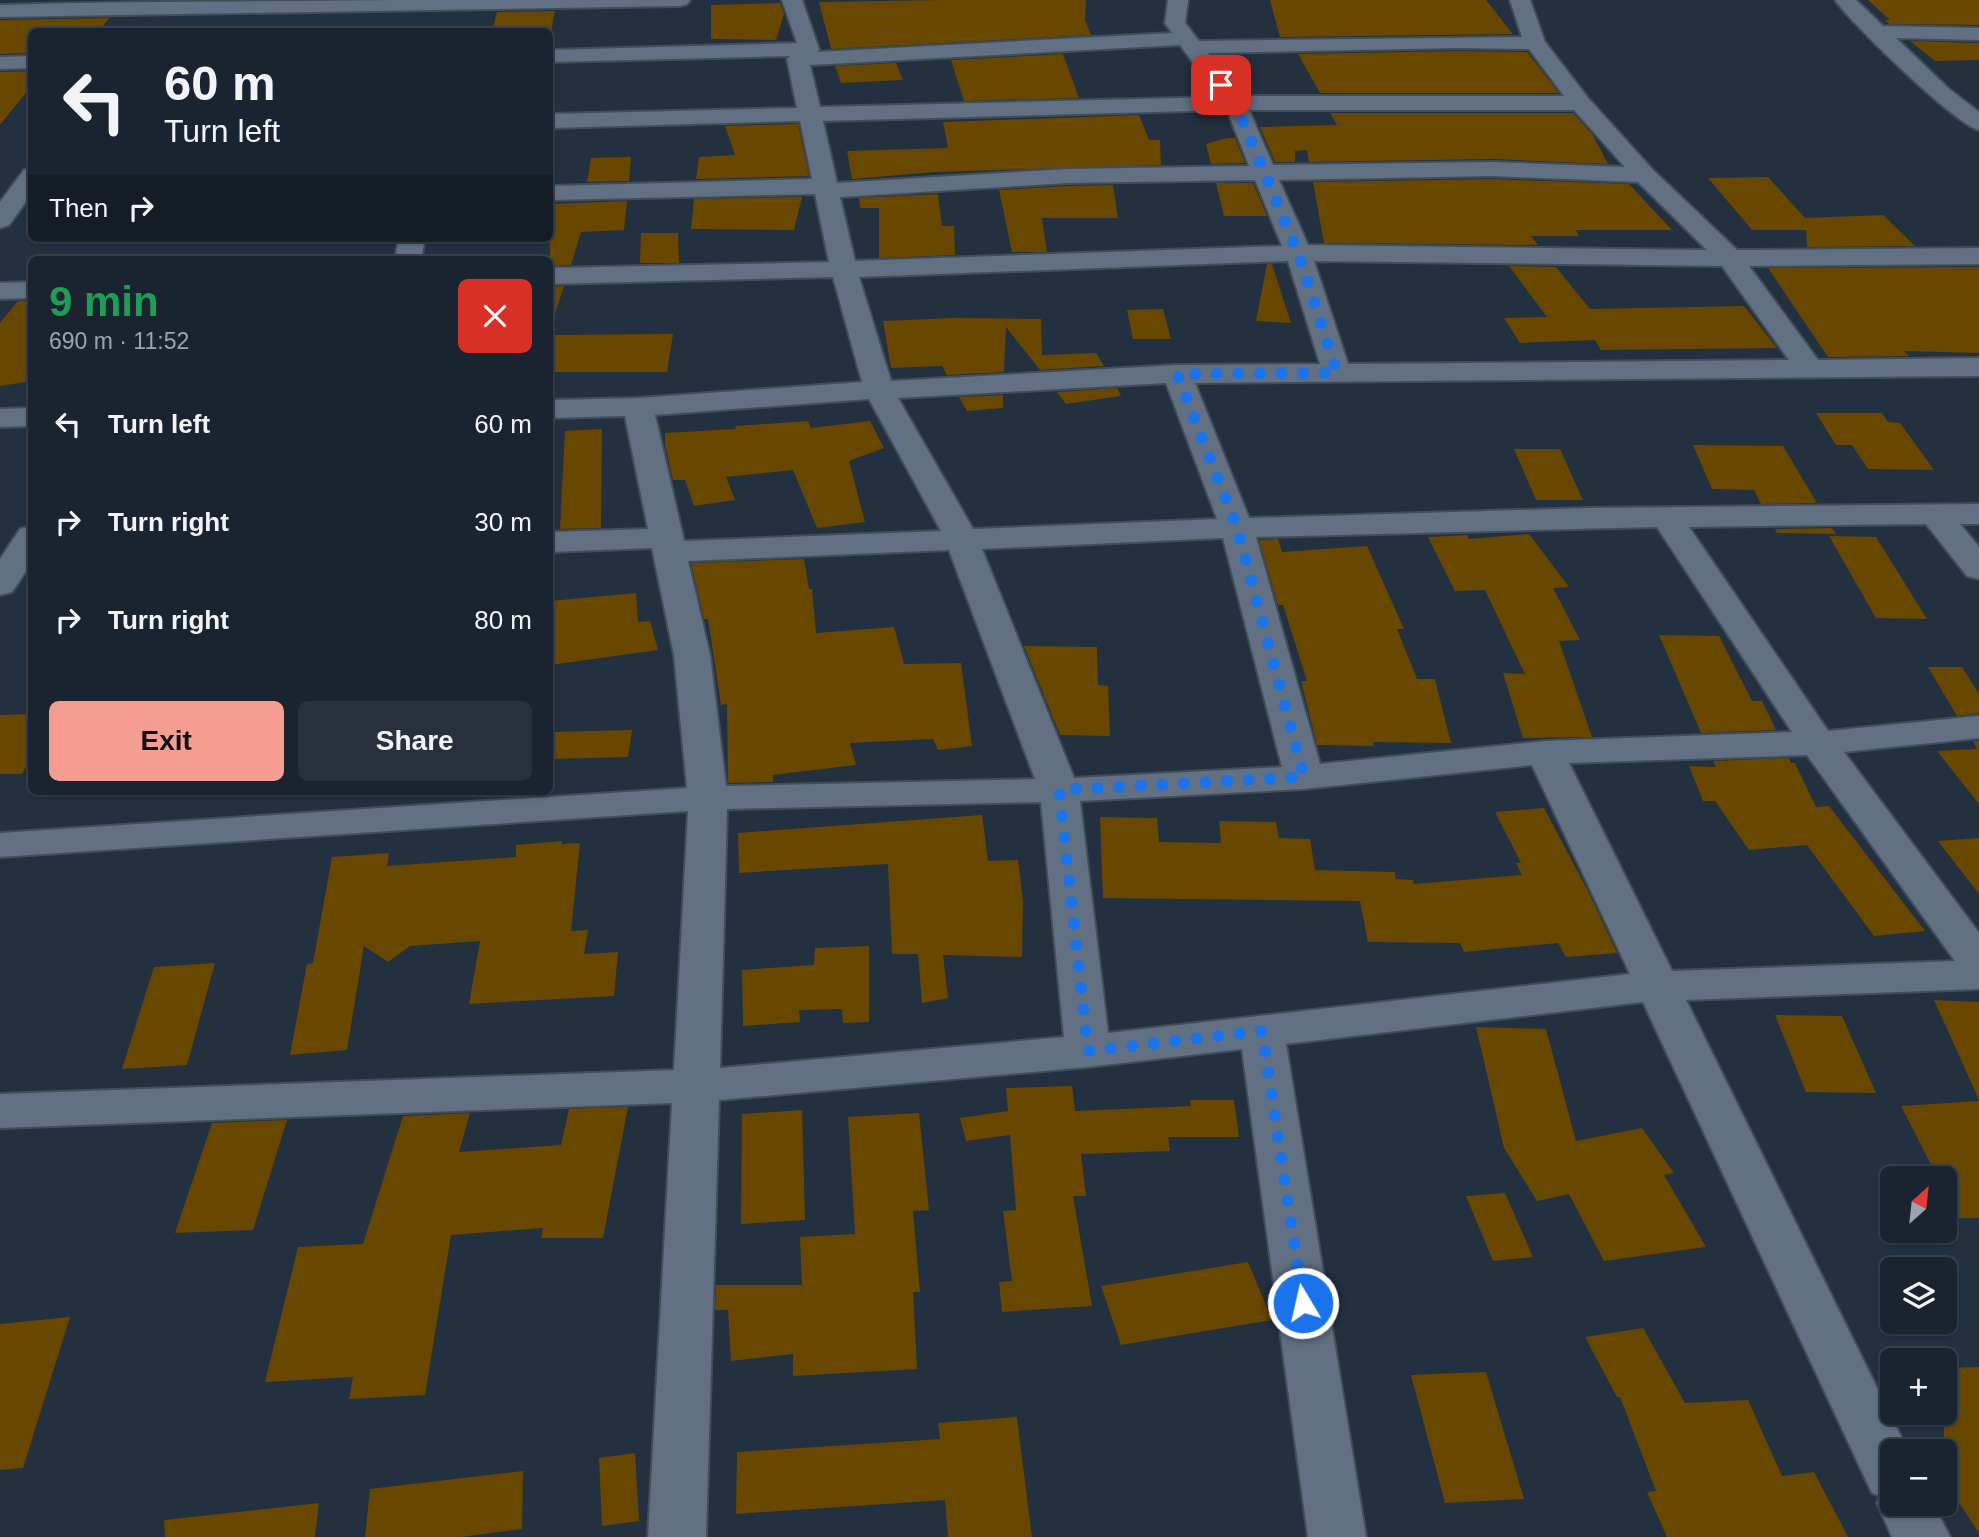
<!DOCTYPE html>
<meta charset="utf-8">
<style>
:root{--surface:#1a2430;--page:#27303c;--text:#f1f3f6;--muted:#9fa4ab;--line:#38414c;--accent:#f59c93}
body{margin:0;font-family:Helvetica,sans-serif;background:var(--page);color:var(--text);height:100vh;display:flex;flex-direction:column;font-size:26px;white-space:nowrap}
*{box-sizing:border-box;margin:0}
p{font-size:23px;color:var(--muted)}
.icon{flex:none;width:38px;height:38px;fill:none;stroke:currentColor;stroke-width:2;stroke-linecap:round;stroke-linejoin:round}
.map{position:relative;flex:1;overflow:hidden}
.details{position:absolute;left:28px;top:256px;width:525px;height:539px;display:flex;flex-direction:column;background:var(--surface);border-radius:10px;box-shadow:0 2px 5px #0004,0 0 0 2px var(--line)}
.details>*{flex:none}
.top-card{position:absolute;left:28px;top:28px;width:525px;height:214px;border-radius:10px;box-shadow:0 2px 5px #0004,0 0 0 2px var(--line);background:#1a2430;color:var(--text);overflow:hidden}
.needle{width:46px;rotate:27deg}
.buttons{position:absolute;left:1880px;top:1166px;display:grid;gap:14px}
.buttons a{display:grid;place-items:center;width:77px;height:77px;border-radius:10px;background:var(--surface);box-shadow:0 2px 5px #0004,0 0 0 2px var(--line);font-size:35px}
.pin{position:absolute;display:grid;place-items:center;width:60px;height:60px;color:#fff;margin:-30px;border-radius:14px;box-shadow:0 4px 10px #0006}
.me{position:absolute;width:77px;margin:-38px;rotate:351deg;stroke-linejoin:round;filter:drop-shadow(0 0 5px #0008)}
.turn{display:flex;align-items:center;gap:24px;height:147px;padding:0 21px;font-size:32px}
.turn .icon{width:91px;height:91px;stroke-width:2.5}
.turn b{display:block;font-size:49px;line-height:60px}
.then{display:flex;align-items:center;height:66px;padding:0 21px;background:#0003;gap:14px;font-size:26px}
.round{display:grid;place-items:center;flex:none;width:74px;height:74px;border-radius:10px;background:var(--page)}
.headline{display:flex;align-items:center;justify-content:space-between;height:119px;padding:0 21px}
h1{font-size:42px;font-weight:700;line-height:52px;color:#1e9e55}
.primary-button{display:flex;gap:14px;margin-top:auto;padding:14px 21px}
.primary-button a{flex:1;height:80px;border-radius:10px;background:var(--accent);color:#111;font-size:28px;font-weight:700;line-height:80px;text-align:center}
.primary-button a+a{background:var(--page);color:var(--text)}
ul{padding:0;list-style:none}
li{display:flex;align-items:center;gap:21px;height:98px;padding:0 21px}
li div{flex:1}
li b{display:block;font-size:26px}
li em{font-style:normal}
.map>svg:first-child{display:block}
.building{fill:#684700}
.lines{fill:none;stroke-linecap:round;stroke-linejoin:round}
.minor-casing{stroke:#424d5a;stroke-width:4}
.minor{fill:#617082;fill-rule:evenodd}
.route{stroke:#1a73e8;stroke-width:12;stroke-dasharray:0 21.6}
</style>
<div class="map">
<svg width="1979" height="1537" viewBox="0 0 1979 1537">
<rect width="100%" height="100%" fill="#233040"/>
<!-- building -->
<g class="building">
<polygon points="942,0 1086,0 1085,20 1091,35 831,49 819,2"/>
<polygon points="1270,0 1486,0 1513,34 1280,37"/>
<polygon points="1868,0 1979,0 1979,25 1889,24 1885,20 1890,20"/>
<polygon points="780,3 784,14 776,40 711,39 711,5"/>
<polygon points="555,11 551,32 492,32 497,12"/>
<polygon points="109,18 99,32 32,32 32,53 0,54 0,20"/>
<polygon points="1910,41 1979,43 1979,60 1935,61"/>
<polygon points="1456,51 1527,52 1559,93 1320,93 1298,54"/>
<polygon points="1063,54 1079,98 964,101 951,60"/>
<polygon points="896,63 903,80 841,83 835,66"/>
<polygon points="32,71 32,85 0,125 0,72"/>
<polygon points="1330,113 1573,113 1593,135 1608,164 1492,159 1309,162 1307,150 1295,151 1295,162 1275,162 1260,127 1337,125"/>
<polygon points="1139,115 1149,140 1160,140 1161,165 935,172 852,179 847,151 948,148 943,122"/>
<polygon points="798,124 809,176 696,179 699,157 735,155 725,126"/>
<polygon points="1227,138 1235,138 1245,163 1211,164 1206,144"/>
<polygon points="631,157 629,181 587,182 591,158"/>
<polygon points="1768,177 1805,218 1883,215 1915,246 1807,247 1806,230 1752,230 1708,178"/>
<polygon points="1492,179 1629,184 1672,230 1576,230 1579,236 1531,236 1538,245 1324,243 1313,182"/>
<polygon points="1216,183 1253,183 1267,216 1224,216"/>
<polygon points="1163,184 1113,185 1118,218 1042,218 1047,252 1012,252 999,190 1067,186"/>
<polygon points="938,194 942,226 954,226 955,255 879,258 879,208 860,208 859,198"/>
<polygon points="802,197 794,230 691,229 694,199"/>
<polygon points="627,201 624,230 581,232 571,265 550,266 550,204"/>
<polygon points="641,233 678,233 679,263 640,263"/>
<polygon points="1267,264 1272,264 1291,323 1256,321"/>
<polygon points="1509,266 1556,267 1590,309 1744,306 1777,348 1601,350 1595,340 1520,343 1504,318 1547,317"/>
<polygon points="1979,267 1979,353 1904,351 1909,356 1828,357 1768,268"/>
<polygon points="550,287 564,286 555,314 550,313"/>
<polygon points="18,301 32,301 32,381 0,386 0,323"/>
<polygon points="1163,309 1171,339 1133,339 1127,310"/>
<polygon points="953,318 1041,319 1042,355 1096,353 1104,366 1040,370 1006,327 1004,372 947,375 942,366 891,368 883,321"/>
<polygon points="673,334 667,372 550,372 550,335"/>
<polygon points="1117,388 1121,396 1066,404 1057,392"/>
<polygon points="1003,395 1003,408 967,411 959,397"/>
<polygon points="1816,413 1882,413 1888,422 1900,423 1934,470 1868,469 1852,445 1836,445"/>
<polygon points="808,421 811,428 870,421 884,448 849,461 865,522 817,528 793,470 726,477 735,500 694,506 685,480 673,480 665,445 665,433 736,429 735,426"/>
<polygon points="602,429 601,528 560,529 565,431"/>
<polygon points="1693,445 1783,446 1817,503 1761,504 1754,490 1712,489"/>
<polygon points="1514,449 1560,449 1583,500 1536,500"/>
<polygon points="1832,528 1836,534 1777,533 1775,529"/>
<polygon points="1529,534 1569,587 1553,588 1580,640 1559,641 1592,737 1523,738 1503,673 1525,674 1485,590 1455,591 1428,537 1467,535 1469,539"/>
<polygon points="1829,536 1876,537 1927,619 1876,618"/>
<polygon points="1278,539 1282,552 1367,546 1404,629 1397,629 1417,679 1435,679 1451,743 1373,742 1374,746 1317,745 1301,681 1307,681 1283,605 1278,605 1259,540"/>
<polygon points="804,559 809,589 812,589 816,633 894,627 904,664 961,663 972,746 938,750 933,739 850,743 856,765 773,775 773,782 728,783 727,704 721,705 708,619 704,619 691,563"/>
<polygon points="636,593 638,622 650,621 658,650 550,665 550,601"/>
<polygon points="1659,635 1719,636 1752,701 1762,701 1776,730 1701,733"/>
<polygon points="1024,646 1097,647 1098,685 1108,686 1110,736 1060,735"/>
<polygon points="1928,667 1962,667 1979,694 1979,713 1957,716"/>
<polygon points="32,714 32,756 22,774 0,774 0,715"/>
<polygon points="632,730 628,757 550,759 550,732"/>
<polygon points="1973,741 1979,741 1979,804 1937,751 1977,749"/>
<polygon points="1789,758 1791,763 1795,763 1816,807 1829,806 1925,931 1874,936 1807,845 1749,850 1715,801 1703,801 1689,766 1716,767 1713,761"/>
<polygon points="1544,808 1588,891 1617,953 1566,957 1558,943 1464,952 1460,943 1368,942 1360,901 1103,898 1100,817 1157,818 1159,842 1221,843 1219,821 1276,822 1279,838 1310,839 1315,870 1395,872 1396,879 1413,880 1414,884 1522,875 1516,863 1521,863 1495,812"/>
<polygon points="982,815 988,861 1018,860 1023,902 1022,957 943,955 948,998 922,1003 918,954 892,954 888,864 739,873 738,833"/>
<polygon points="1979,838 1979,894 1938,841"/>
<polygon points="562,841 562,844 580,843 571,931 588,930 584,954 618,952 614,996 469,1004 480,941 410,946 388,962 364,946 347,1050 290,1055 307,964 313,963 332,857 389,853 387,866 516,857 516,845"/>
<polygon points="869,946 869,1022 843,1023 842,1009 799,1010 800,1022 743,1026 742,970 814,965 815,948"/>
<polygon points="215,963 187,1065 122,1069 154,967"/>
<polygon points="1934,1000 1979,1002 1979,1100"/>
<polygon points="1775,1015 1842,1016 1876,1093 1806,1092"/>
<polygon points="1476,1027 1546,1029 1576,1141 1642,1128 1674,1173 1664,1175 1706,1247 1604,1261 1569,1194 1537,1201 1504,1148"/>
<polygon points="1072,1086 1075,1111 1191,1106 1190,1100 1234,1100 1239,1137 1168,1137 1170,1151 1081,1154 1086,1196 1073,1196 1092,1306 1002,1312 999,1282 1012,1281 1003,1211 1016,1210 1010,1135 966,1141 960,1118 1008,1111 1006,1088"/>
<polygon points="1979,1101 1979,1218 1957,1218 1944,1191 1944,1178 1938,1178 1901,1106"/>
<polygon points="628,1107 603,1238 541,1238 543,1228 451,1235 425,1395 349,1399 353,1377 265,1382 298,1247 363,1244 403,1116 470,1113 459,1152 561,1145 569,1109"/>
<polygon points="802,1110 805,1220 741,1224 742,1114"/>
<polygon points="919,1113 929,1210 913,1211 920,1292 913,1292 917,1369 793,1376 793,1354 731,1361 728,1310 715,1310 716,1285 802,1285 800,1237 855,1234 848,1117"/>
<polygon points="287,1120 253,1230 175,1233 212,1123"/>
<polygon points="1505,1193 1533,1257 1493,1261 1466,1196"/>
<polygon points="1248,1262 1272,1320 1121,1345 1101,1286"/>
<polygon points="70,1317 23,1468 0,1470 0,1324"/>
<polygon points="1643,1328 1685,1403 1748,1400 1782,1476 1814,1472 1848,1537 1667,1537 1647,1492 1656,1491 1620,1397 1617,1397 1585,1337"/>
<polygon points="1979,1367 1979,1533 1944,1480 1944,1368"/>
<polygon points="1486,1372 1524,1499 1445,1503 1411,1375"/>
<polygon points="1017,1417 1032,1537 948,1537 945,1500 736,1514 737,1452 940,1439 938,1423"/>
<polygon points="635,1453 639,1521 602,1526 599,1458"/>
<polygon points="523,1471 522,1529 461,1537 365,1537 370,1489"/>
<polygon points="319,1503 315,1537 165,1537 164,1520"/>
</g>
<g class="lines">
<!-- minor casing -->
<g class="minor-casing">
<g id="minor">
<path d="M395,0H690L687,4L680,6L0,17V5C132,1 263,2 395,0Z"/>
<path d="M782,0H802L819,49L818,52L1172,33L1165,23L1168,0H1188L1185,23L1199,41L1522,37L1510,0H1530L1545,42L1588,98L1653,170L1737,250L1979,248V264L1749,266L1818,360L1979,358V376L1195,383L1249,518L1588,508L1979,504V524H1960L1979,547V579L1967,576L1926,524L1689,527L1828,731L1979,716V738L1844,752L1979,933V989L1686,1000L1908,1451H1892V1503H1933L1950,1537H1892L1877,1503L1880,1496L1872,1493L1864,1476L1643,1002L1286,1044L1366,1537H1308L1242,1049L1088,1067L719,1100L706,1537H648L672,1103L0,1128V1094L674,1070L688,811L0,857V833L687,788L674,655L652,548L550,552V532L648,529L625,416L550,418V400L638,398L862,382L833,277L550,284V268L829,262L815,194L550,200V186L812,179L800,121L550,128V114L797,108L787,59L790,56L550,62V50L797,43ZM1180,45L1219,97L820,107L810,65ZM1456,48L1529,49L1564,96H1241L1208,53ZM1227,110L1249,166L1067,169L837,183L823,121ZM1249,110H1574L1625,167L1492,162L1273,165ZM1492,176L1638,182L1707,250L1308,245L1279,180ZM1255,180L1282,246L855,261L840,197L1067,183ZM1288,261L1320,364L1177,365L891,381L859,277ZM1314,261L1722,266L1789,360L1348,364ZM1166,383L1217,519L973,529L898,398ZM869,399L941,531L684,541L655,415ZM1657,527L1792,732L1545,741L1320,764L1256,537ZM1223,538L1282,767L1074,778L982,549ZM949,550L1035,779L726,786L710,655L688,561ZM1807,755L1955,961L1672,971L1569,763ZM1532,765L1630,974L1108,1033L1080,801L1304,789ZM1041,802L1064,1037L720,1068L727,809Z"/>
<path d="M1835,0H1856L1883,26L1979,28V40L1896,38L1948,88L1979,112V130C1955,124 1852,24 1835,0Z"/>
<polygon points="32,56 32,68 0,69 0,57"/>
<polygon points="32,168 32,193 9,225 0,228 0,202 24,170"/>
<polygon points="399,238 425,238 421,259 395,259"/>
<polygon points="32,282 32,298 0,299 0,283"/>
<polygon points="32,408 32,426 0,427 0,409"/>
<polygon points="32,526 32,562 12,592 0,595 0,559 20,529"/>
</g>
</g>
<!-- minor -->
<use href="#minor" class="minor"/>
</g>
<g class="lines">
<!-- route -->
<polyline class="route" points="1221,85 1235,103 1298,253 1337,373 1177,374 1237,528 1304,777 1059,790 1088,1051 1262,1031 1303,1303"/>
</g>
</svg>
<div class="buttons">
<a><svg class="needle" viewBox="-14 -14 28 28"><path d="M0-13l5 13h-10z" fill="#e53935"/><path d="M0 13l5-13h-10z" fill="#9fa4ab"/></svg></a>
<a><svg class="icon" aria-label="layers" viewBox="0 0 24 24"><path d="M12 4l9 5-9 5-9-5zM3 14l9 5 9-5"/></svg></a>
<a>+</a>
<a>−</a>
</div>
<div class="pin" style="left:1221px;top:85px;background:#d93025"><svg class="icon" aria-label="arrive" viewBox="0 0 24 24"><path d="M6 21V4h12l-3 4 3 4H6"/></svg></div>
<svg class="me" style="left:1303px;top:1303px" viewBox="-20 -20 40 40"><circle r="17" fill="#1a73e8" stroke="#fff" stroke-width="3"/><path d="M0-11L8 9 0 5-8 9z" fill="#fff"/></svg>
<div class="top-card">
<div class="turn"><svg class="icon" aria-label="left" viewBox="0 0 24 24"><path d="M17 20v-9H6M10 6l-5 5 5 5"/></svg><div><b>60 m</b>Turn left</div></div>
<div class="then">Then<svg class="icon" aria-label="right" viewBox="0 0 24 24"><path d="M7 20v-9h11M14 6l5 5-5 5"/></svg></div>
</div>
<section class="details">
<div class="headline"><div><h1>9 min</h1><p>690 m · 11:52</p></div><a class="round" style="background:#d93025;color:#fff"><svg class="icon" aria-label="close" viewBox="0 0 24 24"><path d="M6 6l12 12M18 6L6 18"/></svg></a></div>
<ul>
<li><svg class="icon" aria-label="left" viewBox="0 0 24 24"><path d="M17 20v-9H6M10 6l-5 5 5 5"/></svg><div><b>Turn left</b></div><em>60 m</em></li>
<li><svg class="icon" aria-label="right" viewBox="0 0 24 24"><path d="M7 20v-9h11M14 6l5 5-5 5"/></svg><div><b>Turn right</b></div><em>30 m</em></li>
<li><svg class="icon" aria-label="right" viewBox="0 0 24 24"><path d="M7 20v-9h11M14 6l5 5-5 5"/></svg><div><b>Turn right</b></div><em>80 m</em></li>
</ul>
<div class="primary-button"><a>Exit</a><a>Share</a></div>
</section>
</div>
